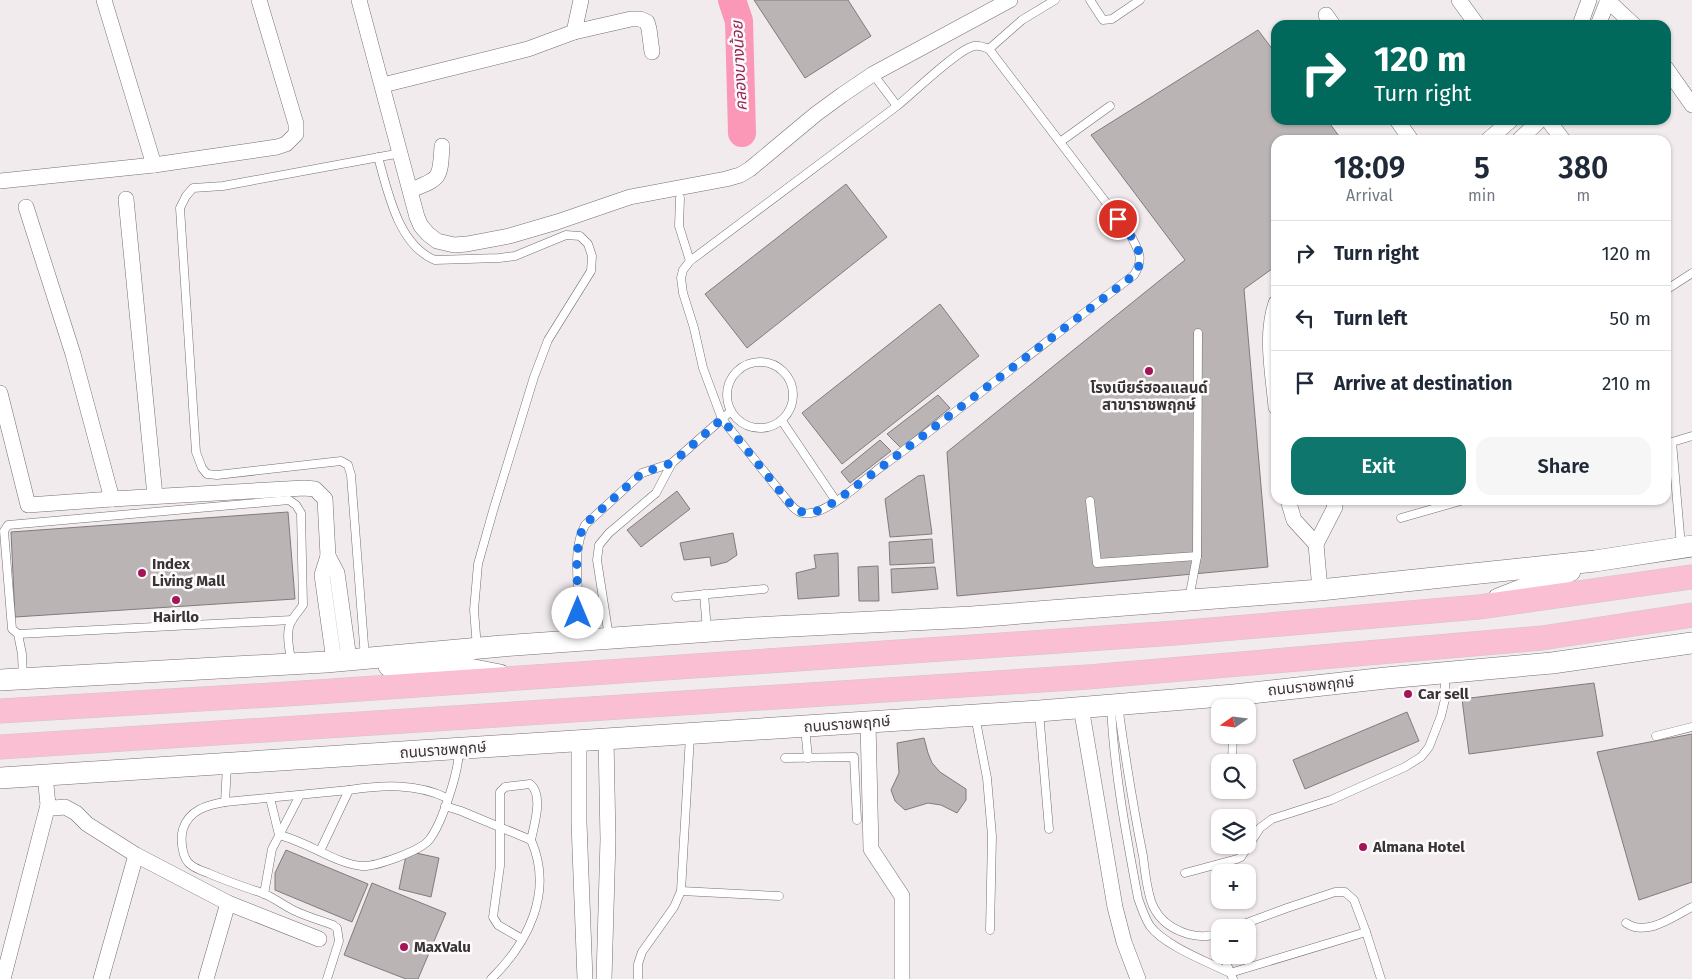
<!DOCTYPE html>
<meta charset="utf-8">
<style>
:root{--surface:#fff;--page:#f6f6f7;--text:#1f2937;--muted:#747a83;--line:#e0e1e3;--accent:#0f766e}
body{margin:0;font-family:"Fira Sans","Noto Sans Thai",sans-serif;background:var(--page);color:var(--text);height:100vh;display:flex;flex-direction:column;font-size:19px;white-space:nowrap}
*{box-sizing:border-box;margin:0}
p{font-size:16px;color:var(--muted)}
.icon{flex:none;width:28px;height:28px;fill:none;stroke:currentColor;stroke-width:2;stroke-linecap:round;stroke-linejoin:round}
.map{position:relative;flex:1;overflow:hidden}
.sheet{position:absolute;left:1271px;top:135px;width:400px;height:370px;display:flex;flex-direction:column;background:var(--surface);border-radius:15px;box-shadow:0 1px 4px #0004}
.sheet>*{flex:none}
.top-card{position:absolute;left:1271px;top:20px;width:400px;height:105px;border-radius:15px;box-shadow:0 1px 4px #0004;background:#00695c;color:#fff;overflow:hidden}
.needle{width:32px;rotate:256deg}
.fabs{position:absolute;left:1211px;top:699px;display:grid;gap:10px}
.fabs a{display:grid;place-items:center;width:45px;height:45px;border-radius:10px;background:var(--surface);box-shadow:0 1px 4px #0004;font-size:25px}
.pin{position:absolute;display:grid;place-items:center;width:42px;height:42px;color:#fff;margin:-21px;border:2px solid #fff;border-radius:50%;box-shadow:0 1px 5px #0007}
.me{position:absolute;width:55px;margin:-28px;rotate:0deg;stroke-linejoin:round;filter:drop-shadow(0 0 4px #0008)}
.turn{display:flex;align-items:center;gap:18px;height:105px;padding:0 20px;font-size:22px}
.turn .icon{width:65px;height:65px;stroke-width:2.5}
.turn b{display:block;font-size:35px;line-height:42px}
.eta{display:flex;justify-content:space-evenly;align-items:center;height:85px;text-align:center}
.eta b{font-size:30px;font-weight:600;line-height:35px}
.button{display:flex;gap:10px;margin-top:auto;padding:10px 20px}
.button a{flex:1;height:58px;border-radius:15px;background:var(--accent);color:#fff;font-size:20px;font-weight:600;line-height:58px;text-align:center}
.button a+a{background:var(--page);color:var(--text)}
ul{padding:0;list-style:none}
li{display:flex;align-items:center;gap:15px;height:65px;padding:0 20px;border-top:1px solid var(--line)}
li div{flex:1}
li b{display:block;font-size:19px}
li em{font-style:normal}
.map>svg:first-child{display:block}
.lines{fill:none;stroke-linecap:round;stroke-linejoin:round}
.river{stroke:#fb97b7;stroke-width:28}
.building{fill:#bab4b5;stroke:#817b7d}
.service-casing{stroke:#756f70;stroke-width:9}
.minor-casing{stroke:#756f70;stroke-width:16}
.secondary-casing{stroke:#756f70;stroke-width:22}
.primary-casing{stroke:#cbcaca;stroke-width:25}
.service{stroke:#fff;stroke-width:8}
.minor{stroke:#fff;stroke-width:15}
.secondary{stroke:#fff;stroke-width:21}
.primary{stroke:#fabfd2;stroke-width:24}
.route{stroke:#1a73e8;stroke-width:9;stroke-dasharray:0 16.2}
.poi-dot{fill:#a41558;stroke:#fef9fa;stroke-width:2}
.labels{text-anchor:middle;dominant-baseline:central;stroke-width:5;stroke-linejoin:round;paint-order:stroke}
.poi-label{font-size:15px;font-weight:bold;fill:#363434;stroke:#fef9fa;text-anchor:start}
.street-label{font-size:15px;fill:#363434;stroke:#fef9fa}
.water-label{font-size:16px;font-style:italic;fill:#962354;stroke:#fef9fa}
</style>
<div class="map">
<svg width="1692" height="979" viewBox="0 0 1692 979">
<rect width="100%" height="100%" fill="#f2ebed"/>
<g class="lines">
<!-- river -->
<polyline class="river" points="732,0 739,21 742,133"/>
</g>
<!-- building -->
<g class="building">
<polygon points="754,0 848,0 871,36 805,78"/>
<polygon points="1258,30 1276,54 1276,120 1327,120 1342,140 1276,140 1276,266 1244,289 1268,567 957,596 947,452 1185,260 1091,135"/>
<polygon points="846,184 887,237 747,348 705,294"/>
<polygon points="940,304 979,356 842,464 802,413"/>
<polygon points="938,395 950,408 901,448 887,434"/>
<polygon points="880,440 891,451 850,483 841,472"/>
<polygon points="924,475 932,534 890,537 885,499 918,476"/>
<polygon points="677,491 690,509 641,547 627,530"/>
<polygon points="288,512 295,599 15,617 11,532"/>
<polygon points="733,533 737,555 727,562 711,566 710,557 684,560 680,543"/>
<polygon points="932,539 934,563 890,565 889,542"/>
<polygon points="838,553 839,596 798,599 796,573 816,568 814,555"/>
<polygon points="878,566 879,601 859,601 858,567"/>
<polygon points="935,567 938,589 892,593 891,569"/>
<polygon points="1594,683 1603,736 1469,754 1462,699"/>
<polygon points="1407,712 1419,741 1305,789 1293,760"/>
<polygon points="1692,734 1692,882 1639,900 1597,752"/>
<polygon points="924,738 928,753 932,763 940,772 966,789 966,800 957,813 941,805 928,803 905,810 895,801 891,790 899,773 897,743"/>
<polygon points="286,850 368,884 352,922 275,890 275,873"/>
<polygon points="407,851 439,858 431,897 399,889"/>
<polygon points="372,883 446,913 418,979 406,979 344,955"/>
</g>
<g class="lines">
<!-- service casing -->
<g class="service-casing">
<g id="service">
<polyline points="1090,0 1103,20 1112,19 1140,0"/>
<polyline points="989,49 1022,20 1055,0"/>
<path d="M873,74L897,106C912,94 958,49 974,46C979,45 984,47 989,49L1130,234C1138,250 1145,258 1134,275C1048,340 964,407 877,470C862,482 829,511 811,513C802,515 796,511 791,505L722,419L703,368L694,328L683,293L681,278L683,270L690,261L897,106"/>
<polyline points="1060,142 1110,106"/>
<path d="M378,157C388,192 398,245 435,260L499,258L515,256L566,235L580,236L588,244L592,256L591,271L548,340L534,377L493,511L478,564L474,610L477,648"/>
<polyline points="680,198 679,226 690,261"/>
<polyline points="1666,290 1692,273"/>
<circle cx="760" cy="395" r="33"/>
<polyline points="782,421 836,501"/>
<polyline points="1090,501 1097,563 1197,556"/>
<polyline points="1401,518 1464,500"/>
<polyline points="1681,546 1672,442 1692,436"/>
<polyline points="704,594 707,630"/>
<polyline points="676,597 764,589"/>
<polyline points="1189,599 1197,556 1198,333"/>
<polyline points="18,634 292,620"/>
<polyline points="609,637 597,560 599,545 609,533 656,493 672,463 731,411"/>
<path d="M577,639C577,626 578,613 578,599C578,573 573,549 585,525L642,473L672,463"/>
<polyline points="365,658 351,475 348,465 341,461 217,475 207,474 202,468 196,452 180,208 186,196 193,188 223,186 401,153"/>
<path d="M23,678L22,654L18,634L12,629L4,531L8,525L289,500L296,505L301,513L303,605C299,611 294,616 291,622C285,633 290,650 291,662"/>
<path d="M1118,705C1125,756 1133,806 1143,856C1145,871 1147,895 1154,908C1165,930 1197,942 1220,933"/>
<path d="M1111,706C1114,771 1126,834 1138,898C1141,907 1145,918 1150,926C1165,946 1208,962 1230,973L1366,932"/>
<polyline points="1039,712 1049,829"/>
<polyline points="975,716 987,778 992,836 990,930"/>
<polyline points="805,728 808,758"/>
<polyline points="1656,736 1692,727"/>
<polyline points="785,758 854,757 857,820"/>
<polyline points="1232,762 1233,735"/>
<path d="M227,766L225,802C207,805 189,810 183,829C180,839 182,859 191,865C196,869 203,871 208,873C226,881 244,887 262,893C273,897 283,905 293,910C305,916 319,920 333,925L337,928L339,941L327,979"/>
<polyline points="270,798 279,835"/>
<polyline points="225,802 349,790"/>
<path d="M445,806L461,811L531,840C554,892 528,943 491,979"/>
<path d="M279,835C306,841 336,864 362,866C375,867 420,851 429,840C442,824 459,771 459,750"/>
<path d="M320,851L349,790C383,785 416,783 447,798"/>
<polyline points="1185,873 1237,859 1241,857 1260,828 1272,819 1331,800 1405,767 1421,757 1429,747 1441,716 1445,699 1445,674"/>
<polyline points="681,891 779,896"/>
<polyline points="264,894 272,849 300,795"/>
<path d="M1626,923C1646,937 1673,917 1692,907"/>
<polyline points="1233,928 1287,908 1335,892 1345,892 1354,900 1366,932 1381,979"/>
<polyline points="1215,935 1220,947"/>
<path d="M522,939L498,925L493,917L500,866V792L505,787L530,784C544,795 534,825 531,840"/>
<polyline points="1223,955 1233,979"/>
<polyline points="638,979 638,964 642,952 674,907 681,891 690,736"/>
</g>
</g>
<!-- minor casing -->
<g class="minor-casing">
<g id="minor">
<polyline points="104,0 154,165"/>
<polyline points="359,0 417,217 421,226 428,234 437,241 454,245 467,244 509,236 557,222 630,197 726,179 740,175 750,169 816,114 842,95 873,74 1010,0"/>
<polyline points="1459,0 1477,25"/>
<polyline points="1607,0 1634,25"/>
<polyline points="1326,15 1333,25"/>
<polyline points="1580,25 1589,0"/>
<polyline points="1598,25 1608,0"/>
<polyline points="574,32 631,19 640,19 647,22 649,29 652,52"/>
<polyline points="1666,68 1692,105"/>
<polyline points="383,85 528,49 574,32 581,0"/>
<polyline points="1397,120 1411,140"/>
<polyline points="1548,120 1563,140"/>
<polyline points="1488,140 1511,120"/>
<polyline points="1519,140 1540,120"/>
<polyline points="0,181 154,165 277,147 286,144 296,134 296,124 259,0"/>
<path d="M411,190C441,178 440,179 442,146"/>
<polyline points="126,199 155,496"/>
<polyline points="26,207 73,354 112,499"/>
<path d="M1276,303C1265,336 1273,373 1276,407"/>
<polyline points="0,393 28,505 112,499 304,488 315,489 325,499 328,556"/>
<polyline points="1288,500 1294,520 1316,544"/>
<polyline points="1320,590 1316,544 1335,507 1333,500"/>
<polyline points="334,661 322,575 328,556 337,573 349,659"/>
<polyline points="1081,707 1115,907 1124,942 1138,979"/>
<polyline points="868,722 871,849 902,896 902,979"/>
<polyline points="579,741 579,823 585,979"/>
<polyline points="48,805 54,808 65,807 76,813 87,824 136,855 228,903 319,939"/>
<polyline points="3,979 48,805 45,775"/>
<polyline points="101,979 136,855"/>
<polyline points="206,979 228,903"/>
<polyline points="604,979 608,839 606,739"/>
</g>
</g>
<!-- secondary casing -->
<g class="secondary-casing">
<g id="secondary">
<polyline points="1498,599 1570,571"/>
<polyline points="389,666 469,669 500,675"/>
<polyline points="0,680 326,662 502,646 754,628 972,617 1320,590 1595,561 1692,546"/>
<polyline points="0,778 1039,711 1234,695 1386,678 1552,663 1692,643"/>
</g>
</g>
<!-- primary casing -->
<g class="primary-casing">
<g id="primary">
<polyline points="0,711 287,694 1175,633 1479,607 1692,577"/>
<polyline points="0,747 1088,677 1542,638 1692,615"/>
</g>
</g>
<!-- service -->
<use href="#service" class="service"/>
<!-- minor -->
<use href="#minor" class="minor"/>
<!-- secondary -->
<use href="#secondary" class="secondary"/>
<!-- primary -->
<use href="#primary" class="primary"/>
</g>
<g class="lines">
<!-- route -->
<path class="route" d="M578,613C579,584 572,552 584,525L642,473L672,463L722,419L796,511L811,513L820,510L836,501L899,454L1134,275C1136,271 1140,266 1140,261C1141,246 1126,230 1118,219"/>
</g>
<!-- markers -->
<g class="poi-dot">
<circle cx="1149" cy="371" r="5"/>
<circle cx="142" cy="573" r="5"/>
<circle cx="176" cy="600" r="5"/>
<circle cx="1408" cy="694" r="5"/>
<circle cx="1363" cy="847" r="5"/>
<circle cx="404" cy="947" r="5"/>
</g>
<g class="labels">
<!-- poi labels -->
<g class="poi-label">
<text x="1149" y="388" text-anchor="middle">โรงเบียร์ฮอลแลนด์<tspan x="1149" dy="17">สาขาราชพฤกษ์</tspan></text>
<text x="152" y="564">Index<tspan x="152" dy="17">Living Mall</tspan></text>
<text x="176" y="617" text-anchor="middle">Hairllo</text>
<text x="1418" y="694">Car sell</text>
<text x="1373" y="847">Almana Hotel</text>
<text x="414" y="947">MaxValu</text>
</g>
<!-- street labels -->
<g class="street-label">
<text transform="translate(1311 686) rotate(-6)">ถนนราชพฤกษ์</text>
<text transform="translate(847 724) rotate(-4)">ถนนราชพฤกษ์</text>
<text transform="translate(443 750) rotate(-4)">ถนนราชพฤกษ์</text>
</g>
<!-- water labels -->
<g class="water-label">
<text transform="translate(739 66) rotate(-93)">คลองบางน้อย</text>
</g>
</g>
</svg>
<div class="fabs">
<a><svg class="needle" viewBox="-14 -14 28 28"><path d="M0-13l5 13h-10z" fill="#e53935"/><path d="M0 13l5-13h-10z" fill="#747a83"/></svg></a>
<a><svg class="icon" aria-label="search" viewBox="0 0 24 24"><circle cx="10" cy="10" r="6"/><path d="M15 15l6 6"/></svg></a>
<a><svg class="icon" aria-label="layers" viewBox="0 0 24 24"><path d="M12 4l9 5-9 5-9-5zM3 14l9 5 9-5"/></svg></a>
<a>+</a>
<a>−</a>
</div>
<div class="pin" style="left:1118px;top:219px;background:#d93025"><svg class="icon" aria-label="arrive" viewBox="0 0 24 24"><path d="M6 21V4h12l-3 4 3 4H6"/></svg></div>
<svg class="me" style="left:578px;top:613px" viewBox="-20 -20 40 40"><circle r="19" fill="#fff"/><path d="M0-13L10 11 0 6-10 11z" fill="#1a73e8"/></svg>
<div class="top-card">
<div class="turn"><svg class="icon" aria-label="right" viewBox="0 0 24 24"><path d="M7 20v-9h11M14 6l5 5-5 5"/></svg><div><b>120 m</b>Turn right</div></div>
</div>
<section class="sheet">
<div class="eta">
<div><b>18:09</b><p>Arrival</p></div>
<div><b>5</b><p>min</p></div>
<div><b>380</b><p>m</p></div>
</div>
<ul>
<li><svg class="icon" aria-label="right" viewBox="0 0 24 24"><path d="M7 20v-9h11M14 6l5 5-5 5"/></svg><div><b>Turn right</b></div><em>120 m</em></li>
<li><svg class="icon" aria-label="left" viewBox="0 0 24 24"><path d="M17 20v-9H6M10 6l-5 5 5 5"/></svg><div><b>Turn left</b></div><em>50 m</em></li>
<li><svg class="icon" aria-label="arrive" viewBox="0 0 24 24"><path d="M6 21V4h12l-3 4 3 4H6"/></svg><div><b>Arrive at destination</b></div><em>210 m</em></li>
</ul>
<div class="button"><a>Exit</a><a>Share</a></div>
</section>
</div>
